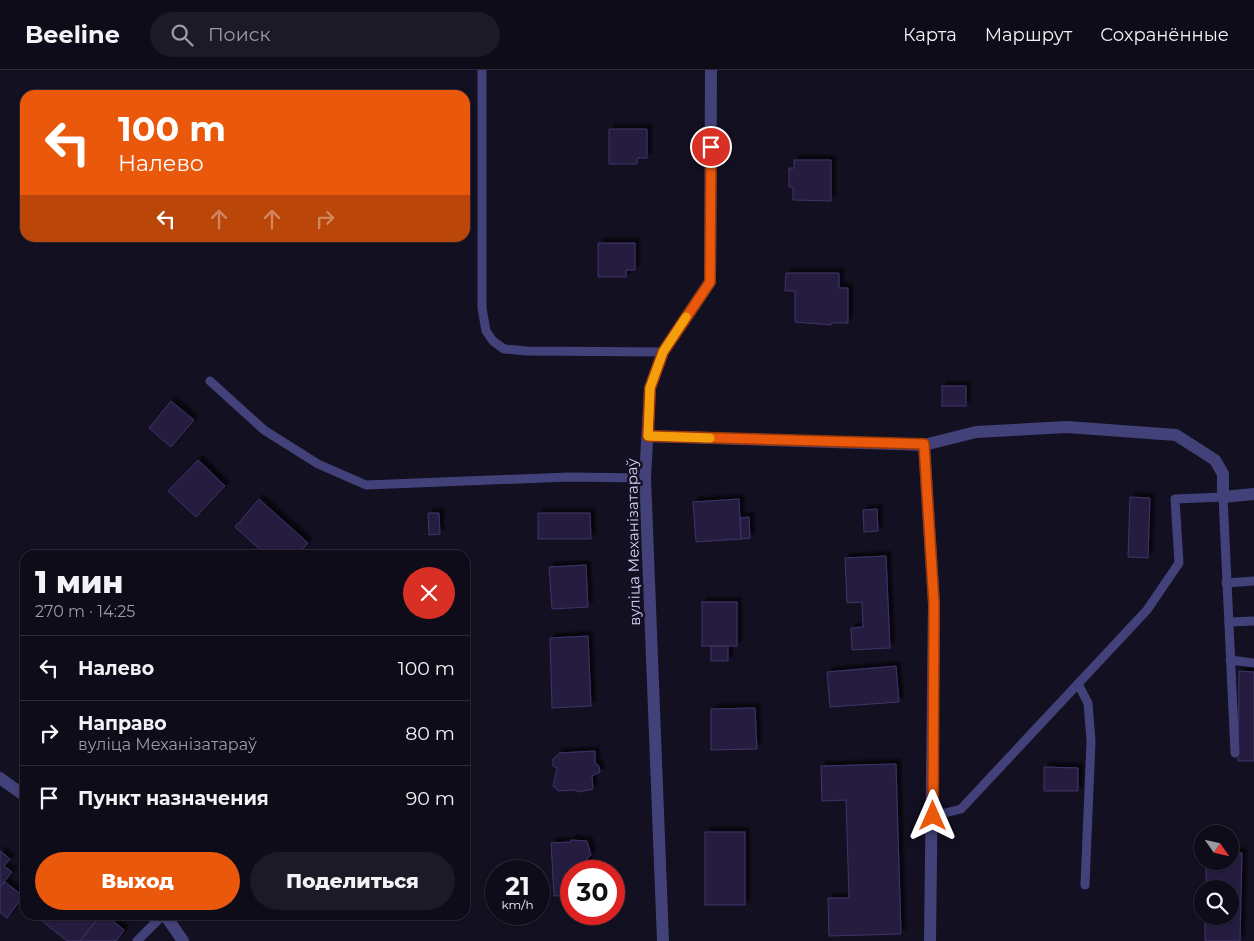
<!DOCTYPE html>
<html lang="ru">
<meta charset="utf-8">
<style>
:root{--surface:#0e0c19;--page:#1c1a26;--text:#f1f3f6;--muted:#9b9ba2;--line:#2e2c38;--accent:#ea580c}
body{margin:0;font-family:Montserrat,sans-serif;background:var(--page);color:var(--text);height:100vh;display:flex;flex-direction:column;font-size:19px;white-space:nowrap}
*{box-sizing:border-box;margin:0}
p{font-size:16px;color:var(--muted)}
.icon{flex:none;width:28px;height:28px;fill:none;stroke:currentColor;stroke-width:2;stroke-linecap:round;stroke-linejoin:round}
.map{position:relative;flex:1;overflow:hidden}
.sheet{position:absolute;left:20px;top:480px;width:450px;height:370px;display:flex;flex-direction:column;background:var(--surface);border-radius:15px;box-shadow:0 1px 4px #0004,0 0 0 1px var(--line)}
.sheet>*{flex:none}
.hud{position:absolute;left:20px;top:20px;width:450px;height:152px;border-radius:15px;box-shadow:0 1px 4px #0004,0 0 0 1px var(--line);background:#ea580c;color:#fff;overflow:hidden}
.needle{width:32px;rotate:124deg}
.fabs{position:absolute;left:1194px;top:755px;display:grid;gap:10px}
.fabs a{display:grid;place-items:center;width:45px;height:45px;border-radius:50%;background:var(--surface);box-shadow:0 1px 4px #0004,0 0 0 1px var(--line);font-size:25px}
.speed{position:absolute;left:485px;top:790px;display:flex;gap:10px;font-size:25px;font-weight:700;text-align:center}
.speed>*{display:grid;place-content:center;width:65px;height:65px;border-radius:50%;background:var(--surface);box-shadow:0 1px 4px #0004,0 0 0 1px var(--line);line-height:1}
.speed small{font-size:12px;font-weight:400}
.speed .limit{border:8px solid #d22;background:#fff;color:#111}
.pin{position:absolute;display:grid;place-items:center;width:42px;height:42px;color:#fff;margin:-21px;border:2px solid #fff;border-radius:50%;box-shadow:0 1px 5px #0007}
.me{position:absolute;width:55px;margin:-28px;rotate:0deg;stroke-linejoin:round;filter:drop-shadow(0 0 4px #0008)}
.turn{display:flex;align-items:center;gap:18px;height:105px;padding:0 15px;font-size:22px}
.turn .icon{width:65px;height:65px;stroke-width:2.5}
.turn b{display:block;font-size:35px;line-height:42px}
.lanes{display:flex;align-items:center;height:48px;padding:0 15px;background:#0003;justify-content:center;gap:25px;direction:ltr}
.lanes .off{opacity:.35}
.round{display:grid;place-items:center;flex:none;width:52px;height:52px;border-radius:26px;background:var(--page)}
.head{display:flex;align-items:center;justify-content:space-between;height:85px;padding:0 15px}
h1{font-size:30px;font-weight:800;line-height:38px}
.cta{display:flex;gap:10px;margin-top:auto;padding:10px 15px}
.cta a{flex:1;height:58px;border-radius:30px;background:var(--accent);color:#fff;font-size:20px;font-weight:800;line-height:58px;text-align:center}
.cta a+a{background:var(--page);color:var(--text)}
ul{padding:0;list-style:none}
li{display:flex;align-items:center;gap:15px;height:65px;padding:0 15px;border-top:1px solid var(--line)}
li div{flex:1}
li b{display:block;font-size:19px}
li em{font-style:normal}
header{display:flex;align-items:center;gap:30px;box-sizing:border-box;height:70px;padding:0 25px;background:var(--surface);border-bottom:1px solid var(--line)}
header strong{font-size:24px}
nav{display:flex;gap:28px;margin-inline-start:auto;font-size:18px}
.search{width:350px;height:45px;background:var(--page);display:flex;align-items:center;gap:12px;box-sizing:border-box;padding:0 18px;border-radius:28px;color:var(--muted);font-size:19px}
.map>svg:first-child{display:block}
.building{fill:#251f3f;stroke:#3e3469;filter:url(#shadow)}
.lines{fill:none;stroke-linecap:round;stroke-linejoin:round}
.service{stroke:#43417a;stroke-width:9}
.minor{stroke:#43417a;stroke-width:12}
.route-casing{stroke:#983908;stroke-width:12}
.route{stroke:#ea580c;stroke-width:9}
.slow{stroke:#f59e0b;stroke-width:9}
.labels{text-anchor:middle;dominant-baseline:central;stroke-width:5;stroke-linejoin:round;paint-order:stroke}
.street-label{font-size:15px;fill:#d9d5fa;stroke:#131021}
</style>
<header>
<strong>Beeline</strong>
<div class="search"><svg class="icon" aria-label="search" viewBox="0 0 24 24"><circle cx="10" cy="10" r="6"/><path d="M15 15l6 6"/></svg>Поиск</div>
<nav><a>Карта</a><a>Маршрут</a><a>Сохранённые</a></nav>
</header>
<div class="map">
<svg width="1254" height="871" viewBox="0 0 1254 871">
<defs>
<filter id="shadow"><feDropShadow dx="4.5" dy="-4.5" stdDeviation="1" flood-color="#0009"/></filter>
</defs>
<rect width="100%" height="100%" fill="#131021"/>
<!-- building -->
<g class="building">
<polygon points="609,59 647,59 647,88 638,88 637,94 609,94"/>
<polygon points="794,90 831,90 831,131 793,130 793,117 789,117 789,98 794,98"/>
<polygon points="598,173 635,173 635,200 626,200 626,207 598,207"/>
<polygon points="786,203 839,203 839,218 848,218 848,253 831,253 831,255 795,252 795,221 785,221"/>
<rect x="942" y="316" width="24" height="20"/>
<polygon points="171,331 194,350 171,377 149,358"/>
<polygon points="198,390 225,416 196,447 168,421"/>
<polygon points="1130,427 1150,428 1148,488 1128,487"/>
<polygon points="259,429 308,473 297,485 266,485 235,457"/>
<polygon points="739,429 741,469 696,472 693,432"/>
<polygon points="877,439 878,461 864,462 863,440"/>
<polygon points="428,443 439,443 440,464 429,465"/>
<polygon points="538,443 590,443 591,469 538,469"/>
<polygon points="749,447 750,468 741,469 740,448"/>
<polygon points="886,486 890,578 852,580 851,558 863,557 862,532 847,533 845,488"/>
<polygon points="586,495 588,537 552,539 549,497"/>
<rect x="702" y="532" width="35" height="44"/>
<polygon points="588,566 591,636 552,638 550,568"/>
<rect x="711" y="576" width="17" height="15"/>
<polygon points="896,596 899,632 830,637 827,602"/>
<polygon points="1239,601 1254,602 1254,691 1238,691"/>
<polygon points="755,638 757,679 711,680 711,639"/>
<polygon points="595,681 595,693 599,696 600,702 592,706 593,719 579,722 575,720 558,721 553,716 557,698 553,696 553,689 559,683"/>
<polygon points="896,694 901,864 829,866 828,828 849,828 846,730 822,731 821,696"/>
<polygon points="1044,697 1078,698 1078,721 1044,721"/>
<rect x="705" y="762" width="40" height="73"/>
<polygon points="571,770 587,771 591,785 587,789 588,801 571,801 571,825 554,826 551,773 571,772"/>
<polygon points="0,781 10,789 4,796 12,802 0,817"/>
<polygon points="1230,783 1242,783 1240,871 1205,871 1205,846 1230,846 1230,819 1206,819 1206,791 1230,791"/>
<polygon points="5,812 23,826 7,848 0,842 0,817"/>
<polygon points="47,845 101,845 80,871 67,871 42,851"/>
<polygon points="101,845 106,845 124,860 116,871 80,871"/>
</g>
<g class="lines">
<!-- service -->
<g class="service">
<polyline points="482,0 482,238 486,261 493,271 504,279 527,281 663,282"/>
<polyline points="210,311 264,360 318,394 366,415 569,407 645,408"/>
<polyline points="1226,513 1254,511"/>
<polyline points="1229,552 1254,551"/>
<polyline points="1230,590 1254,593"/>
<polyline points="1078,614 1088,633 1091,671 1085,815"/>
<polyline points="933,746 961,739 1147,540 1179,493 1175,429 1223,427 1235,683"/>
<polyline points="137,871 163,845"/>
</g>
<!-- minor -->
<g class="minor">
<polyline points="648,366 924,375 976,362 1067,357 1176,365 1215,390 1223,404 1223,427 1254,424"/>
<polyline points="924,375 934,534 930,871"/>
<polyline points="0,708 25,726"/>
<polyline points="165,845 183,871"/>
<polyline points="663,871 645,408 650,318 663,282 710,212 711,0"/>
</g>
</g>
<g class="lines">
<!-- route casing -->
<g class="route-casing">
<polyline id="route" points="711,77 710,212 663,282 650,318 648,366 924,374 934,534 933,746"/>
</g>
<!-- route -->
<use href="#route" class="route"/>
<!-- slow -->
<polyline class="slow" points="686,247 663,282 650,318 648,366 710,368"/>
</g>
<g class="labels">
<!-- street labels -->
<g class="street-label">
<text transform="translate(633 472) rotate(-91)">вуліца Механізатараў</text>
</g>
</g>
</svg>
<div class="fabs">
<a><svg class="needle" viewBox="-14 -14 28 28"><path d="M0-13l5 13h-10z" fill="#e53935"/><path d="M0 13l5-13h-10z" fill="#9b9ba2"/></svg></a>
<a><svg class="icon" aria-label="search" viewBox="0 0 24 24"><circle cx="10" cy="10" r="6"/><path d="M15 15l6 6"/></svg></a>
</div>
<div class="speed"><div>21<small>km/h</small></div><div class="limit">30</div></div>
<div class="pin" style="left:711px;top:77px;background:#d93025"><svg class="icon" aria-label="arrive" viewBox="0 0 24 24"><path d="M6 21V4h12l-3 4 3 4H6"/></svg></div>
<svg class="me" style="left:933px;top:746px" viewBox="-20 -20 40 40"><path d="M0-17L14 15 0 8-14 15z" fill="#ea580c" stroke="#fff" stroke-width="4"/></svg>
<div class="hud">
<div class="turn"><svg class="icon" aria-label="left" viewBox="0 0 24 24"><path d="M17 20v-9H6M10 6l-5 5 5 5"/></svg><div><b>100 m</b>Налево</div></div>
<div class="lanes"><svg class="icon" aria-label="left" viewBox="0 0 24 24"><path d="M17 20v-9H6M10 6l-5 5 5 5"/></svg><svg class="icon off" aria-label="ahead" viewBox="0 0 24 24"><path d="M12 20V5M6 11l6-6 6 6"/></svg><svg class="icon off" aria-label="ahead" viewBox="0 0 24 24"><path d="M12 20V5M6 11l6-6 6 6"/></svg><svg class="icon off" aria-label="right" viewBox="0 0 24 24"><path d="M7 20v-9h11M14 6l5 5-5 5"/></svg></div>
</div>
<section class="sheet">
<div class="head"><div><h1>1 мин</h1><p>270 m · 14:25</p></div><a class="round" style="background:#d93025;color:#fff"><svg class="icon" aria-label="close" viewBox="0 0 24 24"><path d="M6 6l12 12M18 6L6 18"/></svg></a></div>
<ul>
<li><svg class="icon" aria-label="left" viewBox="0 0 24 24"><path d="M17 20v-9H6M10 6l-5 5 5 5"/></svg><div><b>Налево</b></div><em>100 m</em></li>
<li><svg class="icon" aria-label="right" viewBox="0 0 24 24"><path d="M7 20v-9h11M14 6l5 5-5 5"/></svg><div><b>Направо</b><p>вуліца Механізатараў</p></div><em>80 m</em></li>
<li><svg class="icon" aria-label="arrive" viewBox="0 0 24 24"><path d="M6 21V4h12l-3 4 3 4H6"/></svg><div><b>Пункт назначения</b></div><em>90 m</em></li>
</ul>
<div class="cta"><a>Выход</a><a>Поделиться</a></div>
</section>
</div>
